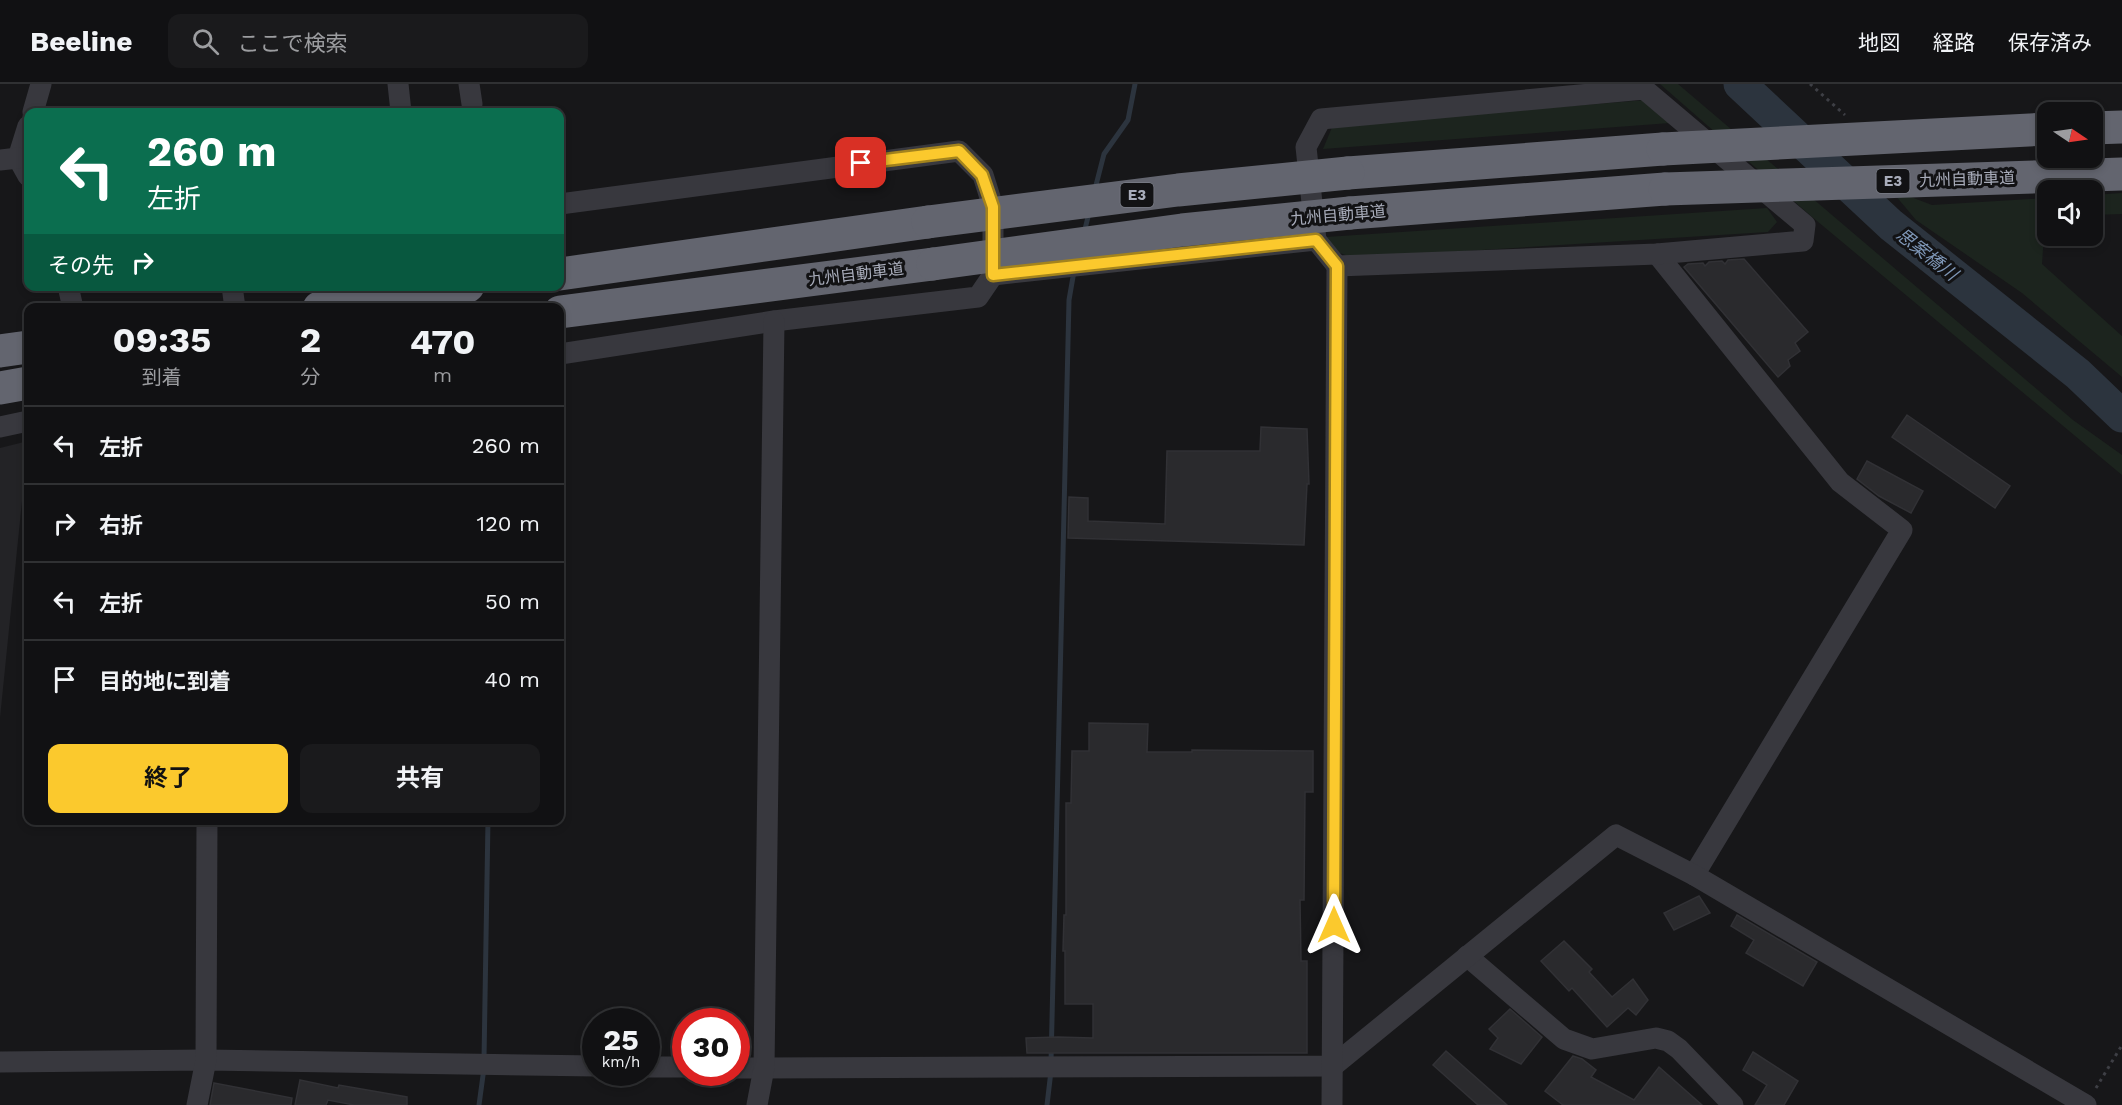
<!DOCTYPE html>
<html lang="ja">
<meta charset="utf-8">
<style>
:root{--surface:#111113;--page:#1a1a1c;--text:#f1f3f6;--muted:#9c9da0;--line:#303133;--accent:#fbc92d}
body{margin:0;font-family:"Work Sans","Noto Sans JP",sans-serif;background:var(--page);color:var(--text);height:100vh;display:flex;flex-direction:column;font-size:22px;white-space:nowrap}
*{box-sizing:border-box;margin:0}
p{font-size:20px;color:var(--muted)}
.icon{flex:none;width:33px;height:33px;fill:none;stroke:currentColor;stroke-width:2;stroke-linecap:round;stroke-linejoin:round}
.map{position:relative;flex:1;overflow:hidden}
.sheet{position:absolute;left:24px;top:219px;width:540px;height:522px;display:flex;flex-direction:column;background:var(--surface);border-radius:12px;box-shadow:0 3px 9px #0003,0 0 0 2px var(--line)}
.sheet>*{flex:none}
.hud{position:absolute;left:24px;top:24px;width:540px;height:183px;border-radius:12px;box-shadow:0 3px 9px #0003,0 0 0 2px var(--line);background:#0b6e4f;color:#fff;overflow:hidden}
.needle{width:39px;rotate:103deg}
.tools{position:absolute;left:2037px;top:18px;display:grid;gap:12px}
.tools a{display:grid;place-items:center;width:66px;height:66px;border-radius:12px;background:var(--surface);box-shadow:0 3px 9px #0003,0 0 0 2px var(--line);font-size:30px}
.speed{position:absolute;left:582px;top:924px;display:flex;gap:12px;font-size:30px;font-weight:700;text-align:center}
.speed>*{display:grid;place-content:center;width:78px;height:78px;border-radius:50%;background:var(--surface);box-shadow:0 3px 9px #0003,0 0 0 2px var(--line);line-height:1}
.speed small{font-size:15px;font-weight:400}
.speed .limit{border:9px solid #d22;background:#fff;color:#111}
.pin{position:absolute;display:grid;place-items:center;width:51px;height:51px;color:#fff;margin:-26px;border-radius:12px;box-shadow:0 3px 9px #0006}
.me{position:absolute;width:66px;margin:-33px;rotate:0deg;stroke-linejoin:round;filter:drop-shadow(0 0 4px #0008)}
.turn{display:flex;align-items:center;gap:21px;height:126px;padding:0 24px;font-size:27px}
.turn .icon{width:78px;height:78px;stroke-width:2.5}
.turn b{display:block;font-size:42px;line-height:51px}
.then{display:flex;align-items:center;height:57px;padding:0 24px;background:#0003;gap:12px;font-size:22px}
.eta{display:flex;justify-content:space-evenly;align-items:center;height:102px;text-align:center}
.eta b{font-size:36px;font-weight:700;line-height:42px}
.primary-button{display:flex;gap:12px;margin-top:auto;padding:12px 24px}
.primary-button a{flex:1;height:69px;border-radius:12px;background:var(--accent);color:#111;font-size:24px;font-weight:700;line-height:69px;text-align:center}
.primary-button a+a{background:var(--page);color:var(--text)}
ul{padding:0;list-style:none}
li{display:flex;align-items:center;gap:18px;height:78px;padding:0 24px;border-top:2px solid var(--line)}
li div{flex:1}
li b{display:block;font-size:22px}
li em{font-style:normal}
header{display:flex;align-items:center;gap:36px;box-sizing:border-box;height:84px;padding:0 30px;background:var(--surface);border-bottom:2px solid var(--line)}
header strong{font-size:28px}
nav{display:flex;gap:33px;margin-inline-start:auto;font-size:21px}
.search{width:420px;height:54px;background:var(--page);display:flex;align-items:center;gap:15px;box-sizing:border-box;padding:0 21px;border-radius:12px;color:var(--muted);font-size:22px}
.map>svg:first-child{display:block}
.built{fill:#232326}
.green{fill:#1c241e}
.lines{fill:none;stroke-linecap:round;stroke-linejoin:round}
.stream{stroke:#2c343e;stroke-width:5}
.river{stroke:#2c343e;stroke-width:33}
.building{fill:#2a2a2d;stroke:#313135;stroke-width:1.5}
.path{stroke:#3e3f45;stroke-width:3;stroke-dasharray:3 4.5;stroke-linecap:butt}
.street{stroke:#38383e;stroke-width:21}
.highway{stroke:#63656f;stroke-width:33}
.highway-bridge{stroke:#63656f;stroke-width:33}
.route-casing{stroke:#a3831d;stroke-width:15}
.route{stroke:#fbc92d;stroke-width:10}
.labels{text-anchor:middle;dominant-baseline:central;stroke-width:6;stroke-linejoin:round;paint-order:stroke}
.shield{fill:#121214;stroke:#7b7e88;stroke-width:1.5}
.shield-label{font-size:15px;font-weight:bold;fill:#a8acba}
.street-label{font-size:16px;fill:#a8acba;stroke:#121214}
.water-label{font-size:18px;font-style:italic;fill:#7e96b6;stroke:#121214}
</style>
<header>
<strong>Beeline</strong>
<div class="search"><svg class="icon" aria-label="search" viewBox="0 0 24 24"><circle cx="10" cy="10" r="6"/><path d="M15 15l6 6"/></svg>ここで検索</div>
<nav><a>地図</a><a>経路</a><a>保存済み</a></nav>
</header>
<div class="map">
<svg width="2122" height="1021" viewBox="0 0 2122 1021">
<rect width="100%" height="100%" fill="#171719"/>
<!-- built -->
<polygon class="built" points="28,357 28,358 0,634 0,364"/>
<!-- green -->
<g class="green">
<polygon points="1660,0 1678,0 2073,336 2122,371 2122,391 1811,132"/>
<polygon points="1646,16 1670,39 1323,65 1333,41"/>
<polygon points="1890,105 1932,121 2047,114 2047,149 2044,152 2042,180 2122,252 2122,293 2022,209 1916,136"/>
<polygon points="2122,109 2122,130 2093,131 2093,111"/>
<polygon points="1767,124 1777,138 1768,148 1353,174 1335,167 1326,153"/>
</g>
<g class="lines">
<!-- stream -->
<g class="stream">
<polyline points="1095,105 1104,70 1128,36 1135,0"/>
<polyline points="1084,149 1089,129"/>
<polyline points="484,975 488,736"/>
<polyline points="1051,978 1069,216 1074,187"/>
<polyline points="479,1021 484,984"/>
<polyline points="1047,1021 1051,987"/>
</g>
<!-- river -->
<polyline class="river" points="1740,0 1891,141 2078,290 2122,332"/>
</g>
<!-- building -->
<g class="building">
<polygon points="1744,175 1808,248 1795,259 1800,267 1788,276 1790,282 1778,293 1684,183 1688,180 1703,179 1705,182 1709,178 1722,177 1725,180 1728,176"/>
<polygon points="1907,331 2010,402 1995,424 1892,353"/>
<polygon points="1261,343 1307,345 1309,400 1307,400 1304,461 1068,454 1069,413 1088,414 1088,437 1165,440 1167,367 1260,367"/>
<polygon points="1867,377 1923,407 1911,429 1879,412 1857,395"/>
<polygon points="1089,639 1148,640 1147,668 1192,668 1192,666 1313,667 1313,708 1305,708 1304,816 1300,816 1301,877 1307,877 1307,969 1027,969 1026,954 1058,953 1093,954 1093,920 1065,920 1065,867 1063,867 1064,831 1066,831 1066,719 1071,719 1072,667 1089,667"/>
<polygon points="1699,812 1710,829 1674,846 1664,829"/>
<polygon points="1737,831 1817,878 1803,902 1746,869 1754,856 1731,842"/>
<polygon points="1564,857 1592,885 1589,888 1612,913 1633,895 1648,916 1636,931 1628,924 1607,943 1572,904 1569,907 1541,877"/>
<polygon points="1510,925 1542,953 1521,980 1490,965 1498,954 1489,945"/>
<polygon points="1446,967 1507,1021 1478,1021 1433,981"/>
<polygon points="1753,968 1798,997 1784,1021 1755,1021 1767,1001 1743,986"/>
<polygon points="1573,972 1582,975 1596,986 1591,993 1634,1016 1659,983 1702,1021 1563,1021 1545,1007"/>
<polygon points="300,996 338,1004 339,1001 407,1013 407,1021 354,1021 328,1016 326,1021 295,1021"/>
<polygon points="214,999 292,1014 291,1021 210,1021"/>
</g>
<g class="lines">
<!-- path -->
<g class="path">
<polyline points="1810,0 1845,31"/>
<polyline points="2096,1004 2122,961"/>
</g>
<!-- street -->
<g class="street">
<polyline points="398,0 401,28"/>
<polyline points="469,0 472,20"/>
<polyline points="33,28 41,0"/>
<polyline points="28,42 18,74 28,92"/>
<polyline points="0,76 18,74"/>
<polyline points="560,120 959,67 983,91 993,123 993,191 978,213 774,237 560,270"/>
<polyline points="1657,170 1840,398 1902,446 1694,791"/>
<polyline points="993,191 1316,156 1337,182 1657,170 1803,157 1805,141 1644,5 1321,35 1306,63 1316,156"/>
<polyline points="68,202 73,224"/>
<polyline points="232,202 235,224"/>
<polyline points="0,343 28,337"/>
<polyline points="1467,872 1564,955 1592,965 1656,954 1668,957 1679,965 1733,1021"/>
<polyline points="0,978 206,976 596,982"/>
<polyline points="646,983 686,983"/>
<polyline points="736,984 1333,982 1616,751 1694,791 2086,1021"/>
<polyline points="197,1021 206,976 207,736"/>
<polyline points="757,1021 764,984 774,237"/>
<polyline points="1332,1021 1337,182"/>
</g>
<!-- highway -->
<g class="highway">
<polyline points="2092,44 2122,43"/>
<polyline points="1348,89 1663,65"/>
<polyline points="1350,129 1665,105"/>
<polyline points="560,190 928,138"/>
<polyline points="319,224 468,202"/>
<polyline points="560,228 933,180"/>
<polyline points="0,267 28,263"/>
<polyline points="0,304 28,299"/>
</g>
<!-- highway-bridge -->
<g class="highway-bridge">
<polyline points="1663,65 2048,45"/>
<polyline points="1665,105 2122,90"/>
<polyline points="928,138 1178,106 1348,89"/>
<polyline points="933,180 1182,146 1350,129"/>
</g>
</g>
<g class="lines">
<!-- route casing -->
<g class="route-casing">
<polyline id="route" points="861,79 959,67 982,91 993,123 993,191 1316,156 1337,182 1334,841"/>
</g>
<!-- route -->
<use href="#route" class="route"/>
</g>
<g class="labels">
<!-- shield labels -->
<g class="shield">
<rect x="1876.5" y="85" width="33" height="24" rx="4.5"/>
<rect x="1120.5" y="99" width="33" height="24" rx="4.5"/>
</g>
<g class="shield-label">
<text x="1893" y="97">E3</text>
<text x="1137" y="111">E3</text>
</g>
<!-- street labels -->
<g class="street-label">
<text transform="translate(1967 95) rotate(-2)">九州自動車道</text>
<text transform="translate(1338 131) rotate(-5)">九州自動車道</text>
<text transform="translate(856 190) rotate(-7)">九州自動車道</text>
</g>
<!-- water labels -->
<g class="water-label">
<text transform="translate(1927 170) rotate(38)">思案橋川</text>
</g>
</g>
</svg>
<div class="tools">
<a><svg class="needle" viewBox="-14 -14 28 28"><path d="M0-13l5 13h-10z" fill="#e53935"/><path d="M0 13l5-13h-10z" fill="#9c9da0"/></svg></a>
<a><svg class="icon" aria-label="sound" viewBox="0 0 24 24"><path d="M4 9h4l5-4v14l-5-4H4zM17 9q2 3 0 6"/></svg></a>
</div>
<div class="speed"><div>25<small>km/h</small></div><div class="limit">30</div></div>
<div class="pin" style="left:861px;top:79px;background:#d93025"><svg class="icon" aria-label="arrive" viewBox="0 0 24 24"><path d="M6 21V4h12l-3 4 3 4H6"/></svg></div>
<svg class="me" style="left:1334px;top:841px" viewBox="-20 -20 40 40"><path d="M0-17L14 15 0 8-14 15z" fill="#fbc92d" stroke="#fff" stroke-width="4"/></svg>
<div class="hud">
<div class="turn"><svg class="icon" aria-label="left" viewBox="0 0 24 24"><path d="M17 20v-9H6M10 6l-5 5 5 5"/></svg><div><b>260 m</b>左折</div></div>
<div class="then">その先<svg class="icon" aria-label="right" viewBox="0 0 24 24"><path d="M7 20v-9h11M14 6l5 5-5 5"/></svg></div>
</div>
<section class="sheet">
<div class="eta">
<div><b>09:35</b><p>到着</p></div>
<div><b>2</b><p>分</p></div>
<div><b>470</b><p>m</p></div>
</div>
<ul>
<li><svg class="icon" aria-label="left" viewBox="0 0 24 24"><path d="M17 20v-9H6M10 6l-5 5 5 5"/></svg><div><b>左折</b></div><em>260 m</em></li>
<li><svg class="icon" aria-label="right" viewBox="0 0 24 24"><path d="M7 20v-9h11M14 6l5 5-5 5"/></svg><div><b>右折</b></div><em>120 m</em></li>
<li><svg class="icon" aria-label="left" viewBox="0 0 24 24"><path d="M17 20v-9H6M10 6l-5 5 5 5"/></svg><div><b>左折</b></div><em>50 m</em></li>
<li><svg class="icon" aria-label="arrive" viewBox="0 0 24 24"><path d="M6 21V4h12l-3 4 3 4H6"/></svg><div><b>目的地に到着</b></div><em>40 m</em></li>
</ul>
<div class="primary-button"><a>終了</a><a>共有</a></div>
</section>
</div>
